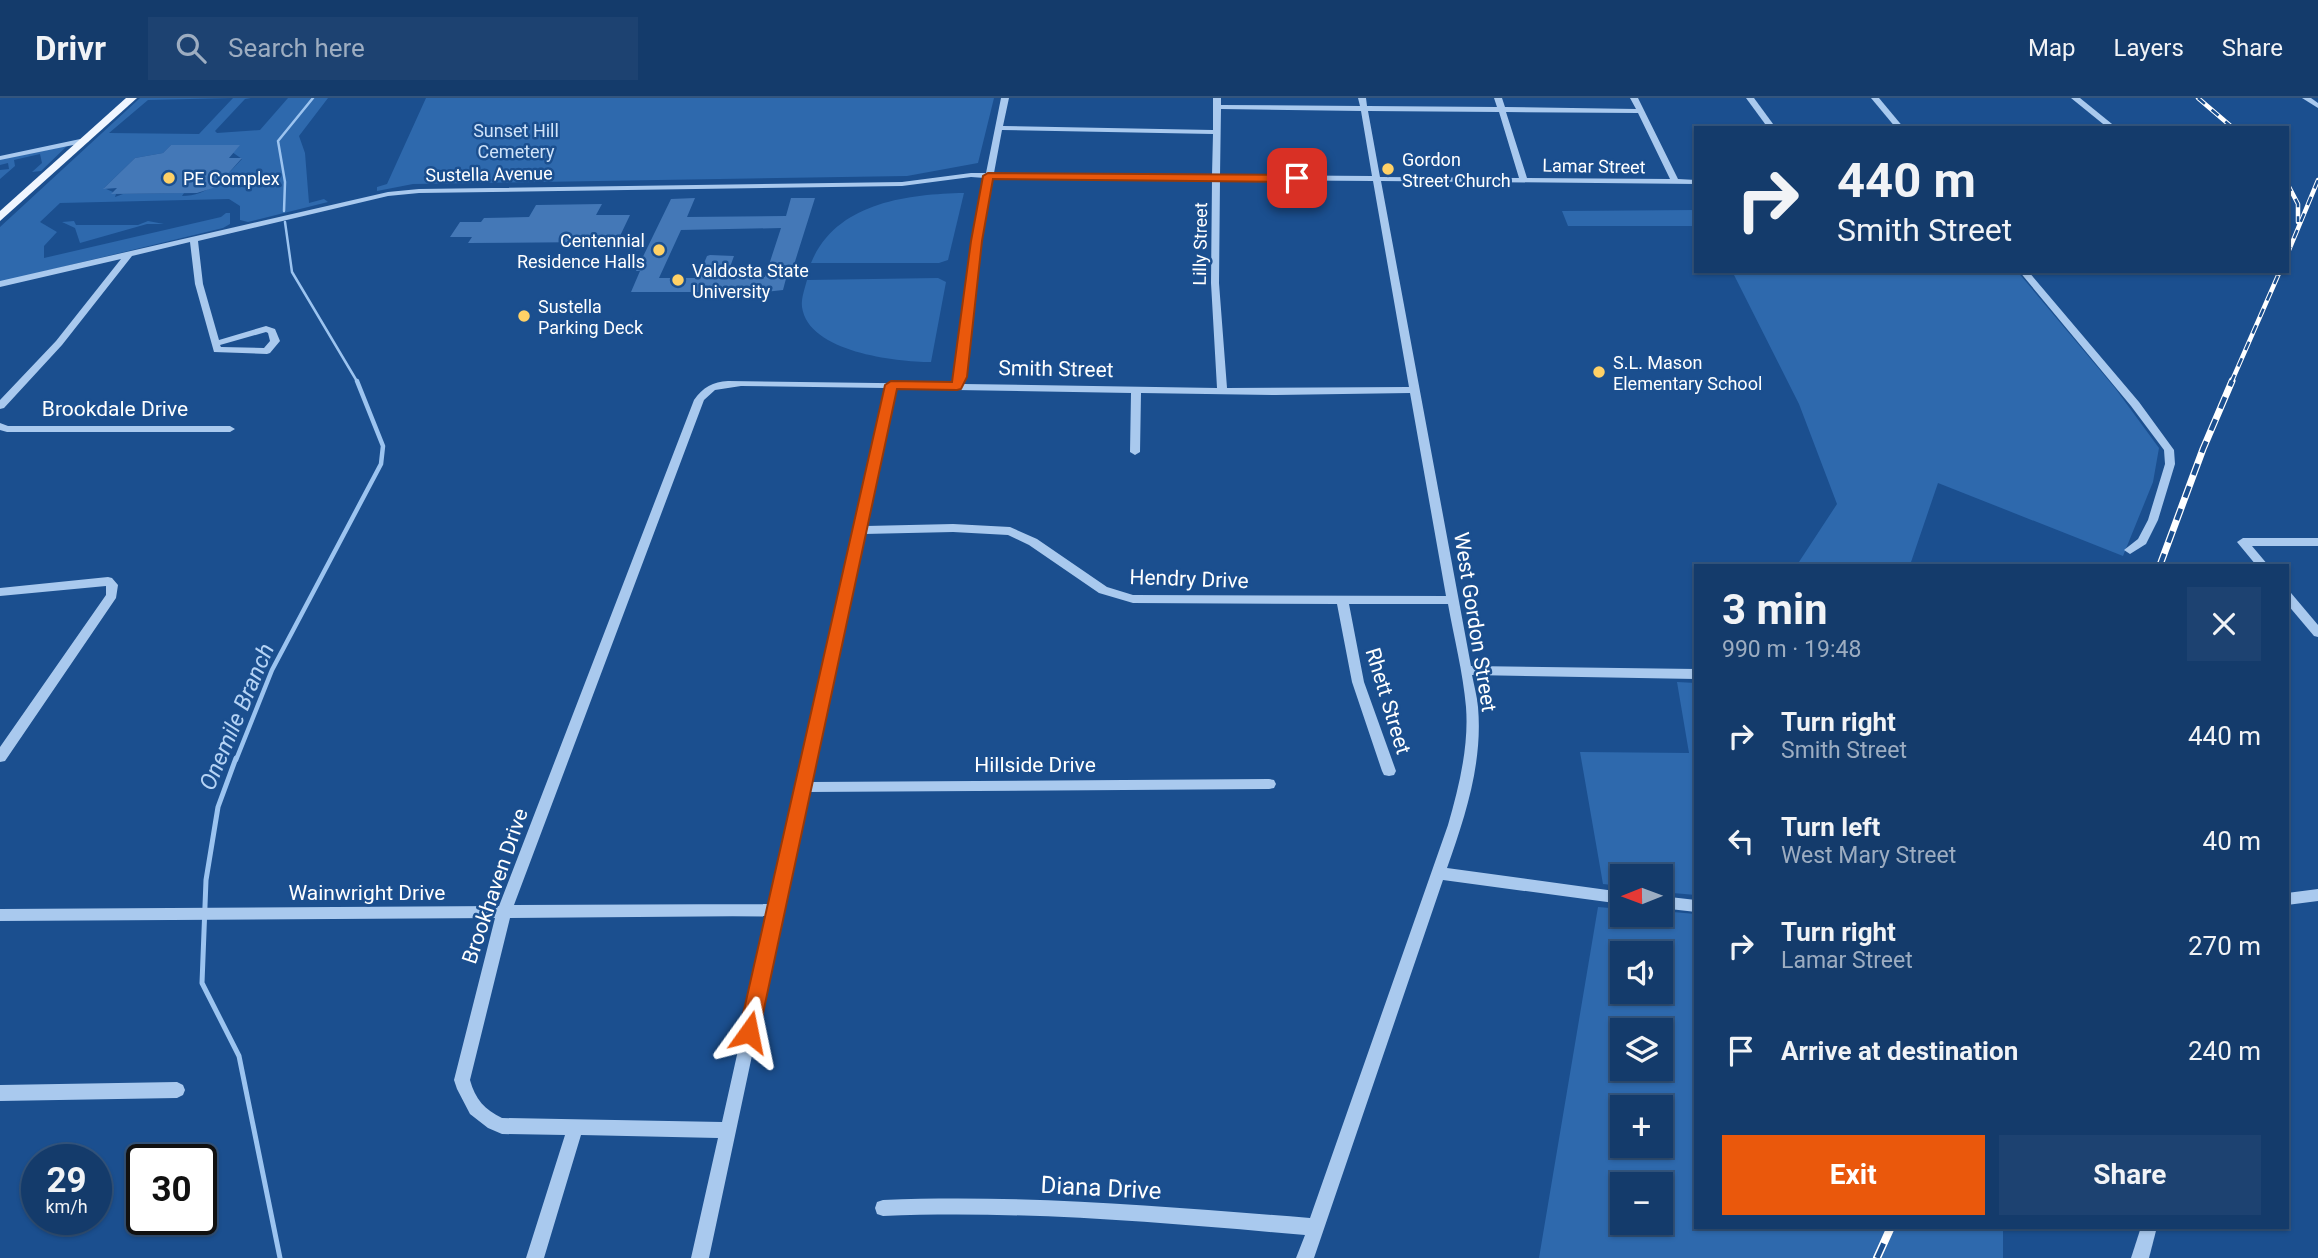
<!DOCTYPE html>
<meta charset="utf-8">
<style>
:root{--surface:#143b6b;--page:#1d4271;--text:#f1f3f6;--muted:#9dadc1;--line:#33557e;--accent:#ea580c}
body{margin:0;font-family:Roboto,sans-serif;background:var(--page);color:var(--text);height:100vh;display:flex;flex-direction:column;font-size:26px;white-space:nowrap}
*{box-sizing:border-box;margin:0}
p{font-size:23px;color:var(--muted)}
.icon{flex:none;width:38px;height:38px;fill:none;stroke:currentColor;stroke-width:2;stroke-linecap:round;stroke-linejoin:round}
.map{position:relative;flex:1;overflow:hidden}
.drawer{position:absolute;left:1694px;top:466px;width:595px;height:665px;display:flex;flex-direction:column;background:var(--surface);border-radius:0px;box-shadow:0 2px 5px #0004,0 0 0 2px var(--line)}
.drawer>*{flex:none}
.hud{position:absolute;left:1694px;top:28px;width:595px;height:147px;border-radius:0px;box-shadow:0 2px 5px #0004,0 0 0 2px var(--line);background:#143b6b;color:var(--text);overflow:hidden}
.needle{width:46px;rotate:269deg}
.tools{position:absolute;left:1610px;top:766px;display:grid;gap:14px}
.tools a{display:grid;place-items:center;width:63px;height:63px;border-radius:0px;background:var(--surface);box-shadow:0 2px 5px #0004,0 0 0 2px var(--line);font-size:35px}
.speed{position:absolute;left:21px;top:1046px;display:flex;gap:14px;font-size:35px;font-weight:700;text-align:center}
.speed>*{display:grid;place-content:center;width:91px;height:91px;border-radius:50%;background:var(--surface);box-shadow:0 2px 5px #0004,0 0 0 2px var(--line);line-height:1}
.speed small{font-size:18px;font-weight:400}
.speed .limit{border:4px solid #111;border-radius:10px;background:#fff;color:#111}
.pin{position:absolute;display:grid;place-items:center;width:60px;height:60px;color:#fff;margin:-30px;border-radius:14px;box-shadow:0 4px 10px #0006}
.me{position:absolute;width:77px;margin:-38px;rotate:12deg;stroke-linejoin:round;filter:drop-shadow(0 0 5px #0008)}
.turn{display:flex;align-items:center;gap:24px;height:147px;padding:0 28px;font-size:32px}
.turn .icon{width:91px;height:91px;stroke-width:2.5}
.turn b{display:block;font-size:49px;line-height:60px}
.round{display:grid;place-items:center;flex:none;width:74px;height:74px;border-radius:0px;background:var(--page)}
.headline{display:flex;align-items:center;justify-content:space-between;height:119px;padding:0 28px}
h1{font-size:42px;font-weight:700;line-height:52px}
.cta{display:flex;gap:14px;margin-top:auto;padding:14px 28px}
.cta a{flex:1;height:80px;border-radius:0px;background:var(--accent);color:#fff;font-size:28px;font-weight:700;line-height:80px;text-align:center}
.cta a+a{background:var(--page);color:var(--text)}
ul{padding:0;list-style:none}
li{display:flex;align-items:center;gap:21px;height:105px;padding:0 28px}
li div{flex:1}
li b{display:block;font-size:26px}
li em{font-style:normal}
header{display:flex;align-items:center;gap:42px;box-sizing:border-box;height:98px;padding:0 35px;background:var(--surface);border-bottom:2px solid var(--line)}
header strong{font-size:33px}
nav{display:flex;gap:38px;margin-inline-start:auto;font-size:24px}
.search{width:490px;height:63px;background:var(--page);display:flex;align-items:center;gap:18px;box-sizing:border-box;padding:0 24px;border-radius:0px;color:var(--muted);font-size:26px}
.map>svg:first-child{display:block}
.green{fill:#2e69ad;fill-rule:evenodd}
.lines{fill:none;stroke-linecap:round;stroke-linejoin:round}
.stream-far2{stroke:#9cc4f0;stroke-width:2.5}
.stream-far1{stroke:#9cc4f0;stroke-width:4.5}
.stream{stroke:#9cc4f0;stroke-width:5}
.building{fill:#4478b7;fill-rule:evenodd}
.minor{fill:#a9c9ee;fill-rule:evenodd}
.major{fill:#f0f6ff;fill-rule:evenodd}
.rail-far2-casing{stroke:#fff;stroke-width:4.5}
.rail-far1-casing{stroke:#fff;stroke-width:7}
.rail-casing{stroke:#fff;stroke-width:8}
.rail-far2{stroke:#1b4f8f;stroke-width:2.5;stroke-dasharray:9;stroke-linecap:butt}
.rail-far1{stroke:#1b4f8f;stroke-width:4.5;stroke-dasharray:12;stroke-linecap:butt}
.rail{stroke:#1b4f8f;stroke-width:5;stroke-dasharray:16;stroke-linecap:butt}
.route{fill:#ea580c;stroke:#983908;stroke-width:2}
.poi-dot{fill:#ffd166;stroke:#1b4f8f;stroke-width:2.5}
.labels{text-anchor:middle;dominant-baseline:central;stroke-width:5;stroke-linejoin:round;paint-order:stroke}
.far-park-label{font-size:18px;fill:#cfe3fa;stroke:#1b4f8f}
.far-poi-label{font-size:18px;fill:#fff;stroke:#1b4f8f;text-anchor:start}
.far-street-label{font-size:18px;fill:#fff;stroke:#1b4f8f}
.street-label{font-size:21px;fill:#fff;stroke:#1b4f8f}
.water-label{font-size:23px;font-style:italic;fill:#b5d3f5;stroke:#1b4f8f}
.near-street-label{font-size:24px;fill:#fff;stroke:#1b4f8f}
</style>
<header>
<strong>Drivr</strong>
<div class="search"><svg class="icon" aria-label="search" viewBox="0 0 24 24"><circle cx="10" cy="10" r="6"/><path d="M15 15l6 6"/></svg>Search here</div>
<nav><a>Map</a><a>Layers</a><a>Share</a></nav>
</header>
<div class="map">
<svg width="2318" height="1160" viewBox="0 0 2318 1160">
<rect width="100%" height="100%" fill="#1b4f8f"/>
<!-- green -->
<g class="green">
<path d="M140,0H251L245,1L215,33L217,35L260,32L288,0H328L299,38L305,55L309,105L324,101L328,104L248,124L240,122V108L229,101L60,105L40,124L57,134L44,148V160L221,119L226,115H230V126L223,130L0,184V129ZM233,0L199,36L109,35L148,2ZM171,47H238L232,54L242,61C224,80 208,98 182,98L184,95L123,96L115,99L116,96H112L113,94L104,90L135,60L163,55Z"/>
<polygon points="426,0 994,0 978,65 907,78 413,86 377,93 377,89 387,86"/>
<polygon points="67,48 41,73 32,74 42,65 40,56 14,62 15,68 0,81 0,72 9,71 8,65 0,67 0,61"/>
<path d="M964,95L948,162L939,165H811C835,105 907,96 964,95Z"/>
<polygon points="1696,112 1696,128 1568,128 1562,113"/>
<polygon points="74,123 76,127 138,127 148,123 164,126 147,126 80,145 75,130 62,124"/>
<polygon points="1732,173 2017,173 2115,290 2159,350 2153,384 2123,458 1938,385 1910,467 1797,467 1837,406 1799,306"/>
<path d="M938,180L946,184L931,264C896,264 808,254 802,209C801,200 805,190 807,182Z"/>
<polygon points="1677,584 1696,585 1696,797 1661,794 1661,779 1622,779 1622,788 1603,786 1580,654 1689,655"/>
<path d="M1598,809L1622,811V817H1661V813L1696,816V1129H2003V1160H1539ZM1622,856H1661V894H1622ZM1622,933H1661V971H1622ZM1622,1010H1661V1048H1622ZM1622,1087H1661V1125H1622Z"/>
</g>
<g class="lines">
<!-- stream-far2 -->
<g class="stream-far2">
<polyline points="284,113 285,84 278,43 313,0"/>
<polyline points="285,124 292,174 358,285"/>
</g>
<!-- stream-far1 -->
<polyline class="stream-far1" points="236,662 272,572 381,366 383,348 357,283"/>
<!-- stream -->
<polyline class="stream" points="236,660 218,709 206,782 202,885 239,958 280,1160"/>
</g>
<!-- building -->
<g class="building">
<polygon points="171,47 240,47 229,60 242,60 216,89 197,95 111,96 117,90 103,91 135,60 163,55"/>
<path d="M695,100L687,119L786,118L791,100H815L792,173H788L783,192L765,194H631L640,173H636L671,101ZM781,130L765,179L726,180L734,158L710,157L707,158L698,180H659L681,132Z"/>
<polygon points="602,106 596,117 630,117 620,138 600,138 597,144 468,145 472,139 450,139 460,124 481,124 484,120 529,119 536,107"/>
</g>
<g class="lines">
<!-- minor -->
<g class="minor">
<path d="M1001,0H1009L1003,28L1213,32V0H1221V7L1360,8L1358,0H1366L1367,8L1497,9L1494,0H1502L1505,9L1636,11L1630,0H1638L1678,81L1696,82V86L1381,83L1471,568L1696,571V581L1472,577C1474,587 1477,598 1478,609C1483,665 1465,719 1447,770L1622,794V806L1443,782L1314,1160H1296L1305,1137C1165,1125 1023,1112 883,1118L877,1116L875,1110L877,1104L883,1102C1025,1096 1169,1109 1310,1120L1448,727C1459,689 1469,648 1466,609C1463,574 1454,540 1448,506H1349L1364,584L1396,673L1394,677L1389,678L1384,677L1382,673L1352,584L1337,506L1133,505L1099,495L1029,447L1008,437L953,434L864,436L811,684L1269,681L1274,682L1276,686L1274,690L1269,691L808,694L709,1160H691L718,1040L581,1037L544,1160H526L565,1037L502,1036L488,1030L470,1016L457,991L454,982L495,820L0,823V811L499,808L694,302C703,289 713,284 728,283L953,286L972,143L985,80L971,79L902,88L419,95L388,98L198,143L203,186L219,242L266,228L275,231L280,243L270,255L267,256L214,254L195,186L190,144L132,158L62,247L4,310L0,311V302L56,243L121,161L0,189V183L388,94L419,91L902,84L971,75H986ZM1221,11L1361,13L1372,78L1220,77ZM1368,13L1499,14L1519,80L1380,79ZM1506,14L1638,15L1670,81L1527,80ZM1002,32L1213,36L1212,77L994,75ZM993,80L1212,82L1211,185L1217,290L963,286L980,143ZM1220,82L1373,83L1409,289L1227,290L1219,185ZM266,234L268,235L270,243L264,250L221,249L220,247ZM741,288L885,290L770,806L514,807L704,302L715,292ZM895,291L1131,295L1130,354L1135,357L1140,354L1141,295L1276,297L1410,295L1446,498L1133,497L1107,489L1037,441L1010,429L953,426L866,428ZM768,818L722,1024L502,1020C485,1012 475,1001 470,982L510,820Z"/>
<polygon points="1746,0 1754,0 1776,30 1768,30"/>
<polygon points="1871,0 1879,0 1904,30 1896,30"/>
<polygon points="2071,0 2080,0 2117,30 2108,30"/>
<polygon points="2302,0 2311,0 2318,5 2318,10"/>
<polygon points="85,40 89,42 88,44 0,62 0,58"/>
<polygon points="2019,173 2028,173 2139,304 2174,352 2175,366 2158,422 2146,446 2130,456 2124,452 2138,441 2148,422 2165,366 2164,352 2131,308"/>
<polygon points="0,325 8,328 230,328 235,331 230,334 7,334 0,332"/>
<polygon points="2243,440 2318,440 2318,448 2252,448 2268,467 2256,467 2237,444"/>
<polygon points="108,479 112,480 118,487 116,500 5,663 0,664 0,649 106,497 106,488 0,498 0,490"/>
<polygon points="2287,494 2291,495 2318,527 2318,539 2314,538 2287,506"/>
<polygon points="2318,791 2318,803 2287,807 2287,795"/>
<polygon points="1661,798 1696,802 1696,814 1661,810"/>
<polygon points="177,984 183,987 185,992 183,997 177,1000 0,1003 0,987"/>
<polygon points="2141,1129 2157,1129 2149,1160 2131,1160"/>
</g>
<!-- major -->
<polygon class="major" points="126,0 137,0 0,123 0,113"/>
<!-- rail-far2 casing -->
<g class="rail-far2-casing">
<g id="rail-far2">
<polyline points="2198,0 2233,30"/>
<polyline points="2287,85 2298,106 2298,124"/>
<polyline points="2287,157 2318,82"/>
<polyline points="2231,285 2280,173"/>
</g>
</g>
<!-- rail-far1 casing -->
<g class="rail-far1-casing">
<polyline id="rail-far1" points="2160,467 2203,351 2232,283"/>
</g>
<!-- rail casing -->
<g class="rail-casing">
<polyline id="rail" points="1877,1160 1891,1129"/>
</g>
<!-- rail-far2 -->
<use href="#rail-far2" class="rail-far2"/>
<!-- rail-far1 -->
<use href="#rail-far1" class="rail-far1"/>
<!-- rail -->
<use href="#rail" class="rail"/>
</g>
<!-- route -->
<polygon class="route" points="988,75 1297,77 1303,80 1297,84 993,81 982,143 967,279 961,291 957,292 897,291 759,934 756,941 749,944 742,941 739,934 885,287 891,283 952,284 971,143 983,78"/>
<!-- markers -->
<g class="poi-dot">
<circle cx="1388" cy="71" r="7"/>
<circle cx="169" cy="80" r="7"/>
<circle cx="659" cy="152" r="7"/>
<circle cx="678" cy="182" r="7"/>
<circle cx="524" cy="218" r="7"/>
<circle cx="1599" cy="274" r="7"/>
</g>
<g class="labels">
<!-- far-park labels -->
<g class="far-park-label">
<text x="516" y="32">Sunset Hill<tspan x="516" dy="21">Cemetery</tspan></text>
</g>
<!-- far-poi labels -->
<g class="far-poi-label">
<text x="1402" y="61">Gordon<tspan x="1402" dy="21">Street Church</tspan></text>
<text x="183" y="80">PE Complex</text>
<text x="645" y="142" text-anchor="end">Centennial<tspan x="645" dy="21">Residence Halls</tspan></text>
<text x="692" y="172">Valdosta State<tspan x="692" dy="21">University</tspan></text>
<text x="538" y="208">Sustella<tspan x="538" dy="21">Parking Deck</tspan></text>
<text x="1613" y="264">S.L. Mason<tspan x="1613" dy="21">Elementary School</tspan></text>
</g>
<!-- far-street labels -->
<g class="far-street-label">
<text transform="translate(1594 68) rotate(1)">Lamar Street</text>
<text transform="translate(489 76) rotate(-1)">Sustella Avenue</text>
<text transform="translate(1200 146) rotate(-89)">Lilly Street</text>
</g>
<!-- street labels -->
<g class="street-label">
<text transform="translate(1056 271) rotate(1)">Smith Street</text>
<text x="115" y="311">Brookdale Drive</text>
<text transform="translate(1189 481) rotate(2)">Hendry Drive</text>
<text transform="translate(1475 524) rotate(81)">West Gordon Street</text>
<text transform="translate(1388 603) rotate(73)">Rhett Street</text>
<text x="1035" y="667">Hillside Drive</text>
<text transform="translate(495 788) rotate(-71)">Brookhaven Drive</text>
<text x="367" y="795">Wainwright Drive</text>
</g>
<!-- water labels -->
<g class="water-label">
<text transform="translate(237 619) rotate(-67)">Onemile Branch</text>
</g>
<!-- near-street labels -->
<g class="near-street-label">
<text transform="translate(1101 1090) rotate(3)">Diana Drive</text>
</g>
</g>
</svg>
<div class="tools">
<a><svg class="needle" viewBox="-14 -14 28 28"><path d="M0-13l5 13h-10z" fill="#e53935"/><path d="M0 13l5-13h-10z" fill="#9dadc1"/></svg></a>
<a><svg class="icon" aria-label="sound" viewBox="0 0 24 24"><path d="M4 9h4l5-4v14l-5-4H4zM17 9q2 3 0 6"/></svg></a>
<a><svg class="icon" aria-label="layers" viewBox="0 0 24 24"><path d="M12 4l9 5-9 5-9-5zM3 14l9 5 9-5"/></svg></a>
<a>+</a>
<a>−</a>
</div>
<div class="speed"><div>29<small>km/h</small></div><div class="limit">30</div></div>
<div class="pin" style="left:1297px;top:80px;background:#d93025"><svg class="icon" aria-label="arrive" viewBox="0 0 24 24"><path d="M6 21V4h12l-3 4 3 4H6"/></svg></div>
<svg class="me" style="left:749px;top:934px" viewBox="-20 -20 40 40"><path d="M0-17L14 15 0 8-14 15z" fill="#ea580c" stroke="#fff" stroke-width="4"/></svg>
<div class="hud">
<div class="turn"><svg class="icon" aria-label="right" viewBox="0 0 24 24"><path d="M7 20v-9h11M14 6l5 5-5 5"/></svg><div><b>440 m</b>Smith Street</div></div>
</div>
<section class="drawer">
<div class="headline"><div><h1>3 min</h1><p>990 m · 19:48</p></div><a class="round"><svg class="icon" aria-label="close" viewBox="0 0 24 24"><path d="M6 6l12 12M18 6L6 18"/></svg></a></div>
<ul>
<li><svg class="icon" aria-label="right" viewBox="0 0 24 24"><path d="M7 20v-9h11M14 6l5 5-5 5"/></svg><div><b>Turn right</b><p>Smith Street</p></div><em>440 m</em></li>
<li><svg class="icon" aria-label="left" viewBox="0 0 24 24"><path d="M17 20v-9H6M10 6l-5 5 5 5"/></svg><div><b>Turn left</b><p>West Mary Street</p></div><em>40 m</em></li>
<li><svg class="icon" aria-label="right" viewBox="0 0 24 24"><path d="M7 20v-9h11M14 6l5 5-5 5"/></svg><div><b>Turn right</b><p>Lamar Street</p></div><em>270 m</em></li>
<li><svg class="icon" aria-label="arrive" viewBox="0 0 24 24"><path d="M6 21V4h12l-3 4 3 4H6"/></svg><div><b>Arrive at destination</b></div><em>240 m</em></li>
</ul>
<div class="cta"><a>Exit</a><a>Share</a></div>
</section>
</div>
